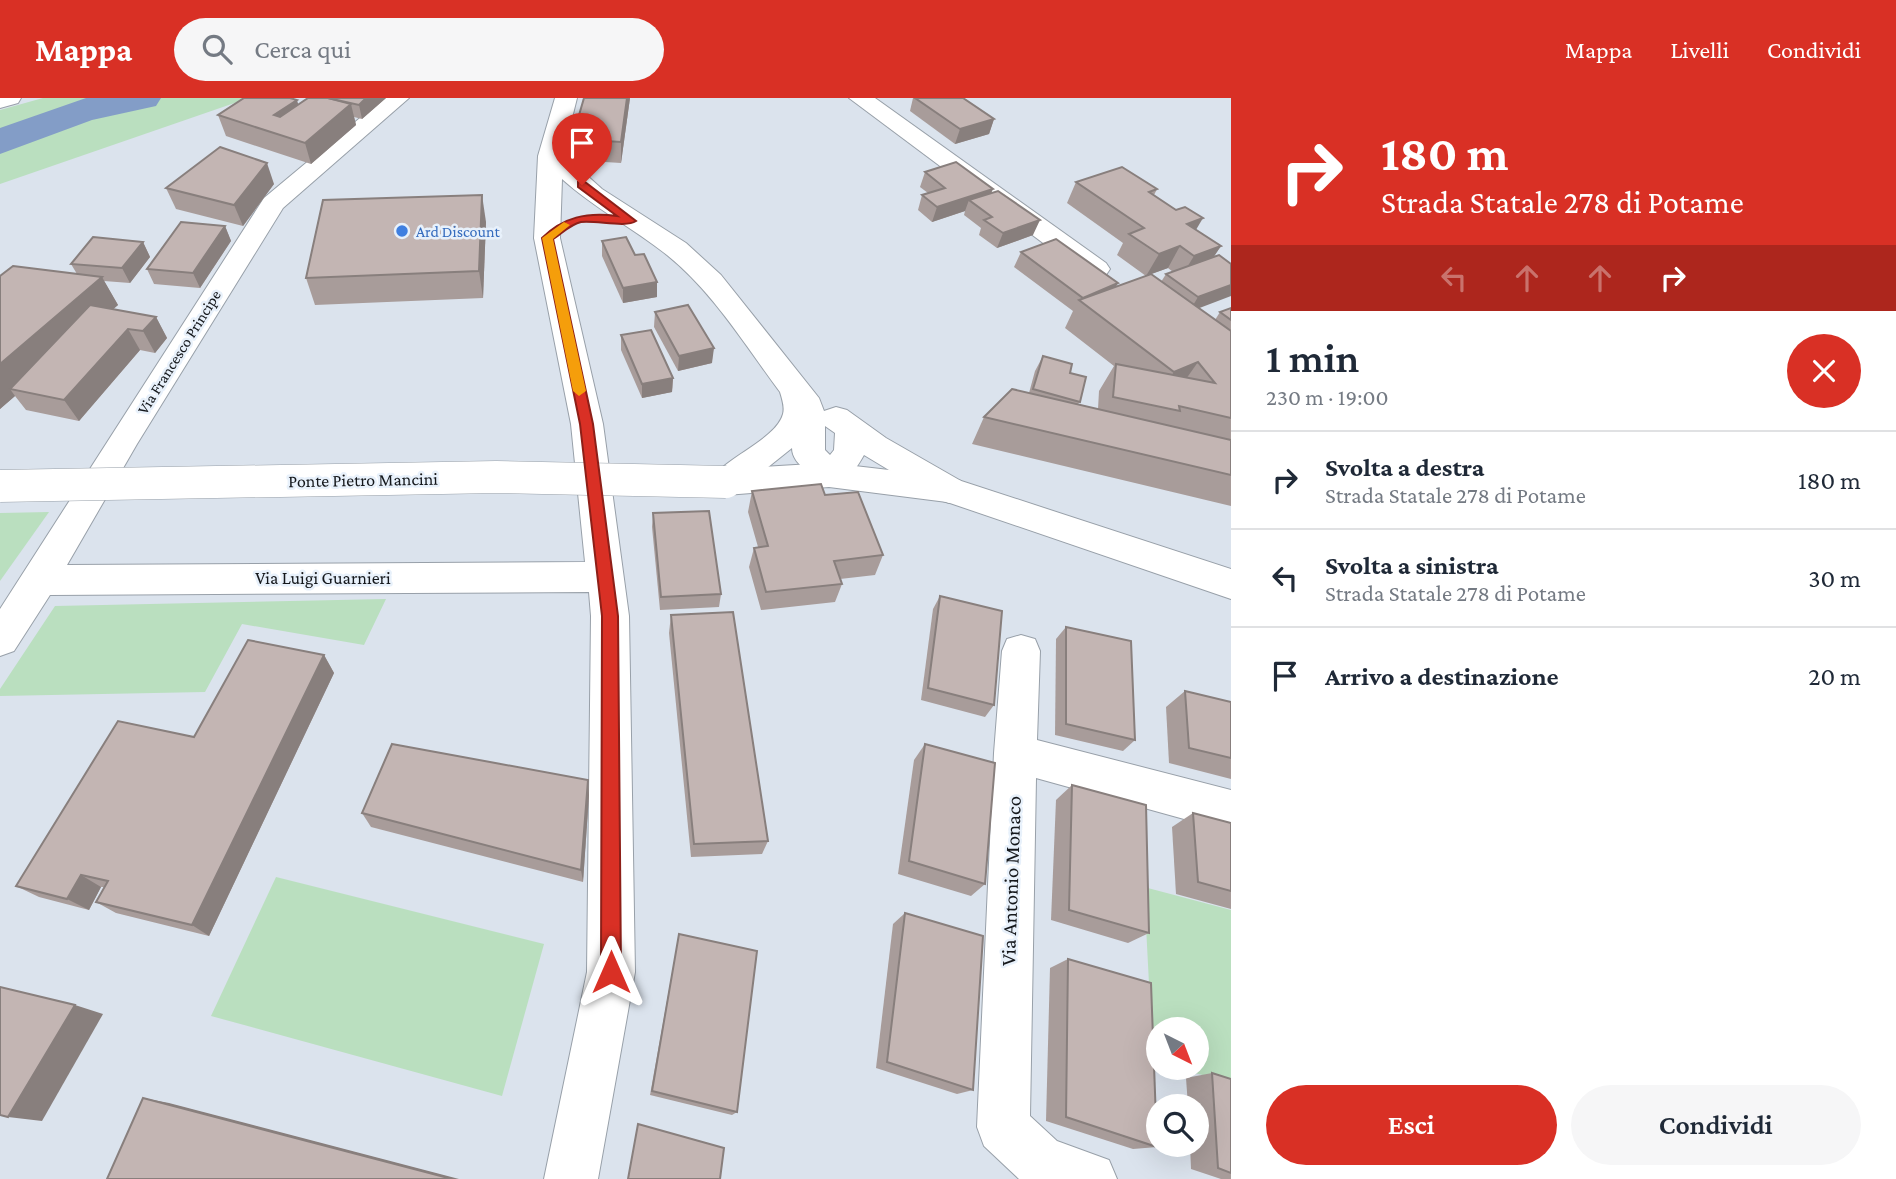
<!DOCTYPE html>
<html lang="it">
<meta charset="utf-8">
<style>
:root{--surface:#fff;--page:#f6f6f7;--text:#1f2937;--muted:#747a83;--line:#e0e1e3;--accent:#d93025}
body{margin:0;font-family:"Crimson Pro",serif;background:var(--page);color:var(--text);height:100vh;display:flex;flex-direction:column;font-size:26px;white-space:nowrap}
*{box-sizing:border-box;margin:0}
p{font-size:23px;color:var(--muted)}
.icon{flex:none;width:38px;height:38px;fill:none;stroke:currentColor;stroke-width:2;stroke-linecap:round;stroke-linejoin:round}
.map{position:relative;flex:1;overflow:hidden}
.sheet{display:flex;flex-direction:column;background:var(--surface);width:665px}
.sheet>*{flex:none}
.hud{background:#d93025;color:#fff;overflow:hidden}
.needle{width:46px;rotate:138deg}
.tools{position:absolute;left:1146px;top:919px;display:grid;gap:14px}
.tools a{display:grid;place-items:center;width:63px;height:63px;border-radius:50%;background:var(--surface);box-shadow:0 7px 28px #0002;font-size:35px}
.pin{position:absolute;display:grid;place-items:center;width:60px;height:60px;color:#fff;margin:-72px -30px;border-radius:50% 50% 50% 0;rotate:-45deg;box-shadow:0 0 7px #0007}
.pin .icon{rotate:45deg}
.me{position:absolute;width:77px;margin:-38px;rotate:0deg;stroke-linejoin:round;filter:drop-shadow(0 0 5px #0008)}
.turn{display:flex;align-items:center;gap:24px;height:147px;padding:0 35px;font-size:32px}
.turn .icon{width:91px;height:91px;stroke-width:2.5}
.turn b{display:block;font-size:49px;line-height:60px}
.lanes{display:flex;align-items:center;height:66px;padding:0 35px;background:#0003;justify-content:center;gap:35px;direction:ltr}
.lanes .off{opacity:.35}
.round{display:grid;place-items:center;flex:none;width:74px;height:74px;border-radius:37px;background:var(--page)}
.head{display:flex;align-items:center;justify-content:space-between;height:119px;padding:0 35px}
h1{font-size:42px;font-weight:600;line-height:52px}
.action{display:flex;gap:14px;margin-top:auto;padding:14px 35px}
.action a{flex:1;height:80px;border-radius:42px;background:var(--accent);color:#fff;font-size:28px;font-weight:600;line-height:80px;text-align:center}
.action a+a{background:var(--page);color:var(--text)}
ul{padding:0;list-style:none}
li{display:flex;align-items:center;gap:21px;height:98px;padding:0 35px;border-top:2px solid var(--line)}
li div{flex:1}
li b{display:block;font-size:26px}
li em{font-style:normal}
header{display:flex;align-items:center;gap:42px;box-sizing:border-box;height:98px;padding:0 35px;background:var(--accent);color:#fff}
header strong{font-size:33px}
nav{display:flex;gap:38px;margin-inline-start:auto;font-size:24px}
.search{width:490px;height:63px;background:var(--page);display:flex;align-items:center;gap:18px;box-sizing:border-box;padding:0 24px;border-radius:38px;color:var(--muted);font-size:26px}
main{display:flex;flex:1;min-height:0}
.map>svg:first-child{display:block}
.green{fill:#badfbf}
.lines{fill:none;stroke-linecap:round;stroke-linejoin:round}
.river{fill:#839dc7;fill-rule:evenodd}
.street-casing{stroke:#98a0a9;stroke-width:2}
.secondary-casing{stroke:#98a0a9;stroke-width:2}
.primary-casing{stroke:#98a0a9;stroke-width:2}
.street{fill:#fff;fill-rule:evenodd}
.secondary{fill:#fff;fill-rule:evenodd}
.primary{fill:#fff;fill-rule:evenodd}
.primary-bridge-casing{stroke:#98a0a9;stroke-width:33;stroke-linecap:butt}
.primary-bridge{stroke:#fff;stroke-width:32}
.wall{fill:#a89c9a;fill-rule:evenodd}
.shaded-wall{fill:#887f7d}
.building{fill:#c3b5b3;stroke:#887f7d;stroke-width:2}
.route{fill:#d93025;stroke:#8d1f18;stroke-width:2}
.slow{fill:#f59e0b}
.shop-dot{fill:#3f7fe0;stroke:#e8f1fb;stroke-width:2.5}
.labels{text-anchor:middle;dominant-baseline:central;stroke-width:5;stroke-linejoin:round;paint-order:stroke}
.far-shop-label{font-size:16px;fill:#366cbe;stroke:#e8f1fb;text-anchor:start}
.far-street-label{font-size:16px;fill:#14171b;stroke:#e8f1fb}
.street-label{font-size:18px;fill:#14171b;stroke:#e8f1fb}
.near-street-label{font-size:21px;fill:#14171b;stroke:#e8f1fb}
</style>
<header>
<strong>Mappa</strong>
<div class="search"><svg class="icon" aria-label="search" viewBox="0 0 24 24"><circle cx="10" cy="10" r="6"/><path d="M15 15l6 6"/></svg>Cerca qui</div>
<nav><a>Mappa</a><a>Livelli</a><a>Condividi</a></nav>
</header>
<main>
<div class="map">
<svg width="1231" height="1081" viewBox="0 0 1231 1081">
<rect width="100%" height="100%" fill="#dbe3ed"/>
<!-- green -->
<g class="green">
<polygon points="43,0 249,0 0,86 0,12"/>
<polygon points="49,414 0,483 0,415"/>
<polygon points="386,501 364,547 242,526 205,594 0,598 0,591 55,508"/>
<polygon points="276,779 544,846 502,998 211,918"/>
<polygon points="1144,789 1231,812 1231,985 1177,970 1197,970 1197,931 1158,931 1158,964 1153,963"/>
</g>
<g class="lines">
<!-- river -->
<polygon class="river" points="86,0 161,0 156,8 92,22 0,56 0,30"/>
<!-- street casing -->
<g class="street-casing">
<g id="street">
<polygon points="0,0 21,0 18,5 0,10"/>
<polygon points="384,0 409,0 283,110 137,346 67,467 585,464 571,326 534,140 538,134 547,132 556,134 560,140 603,326 629,518 635,874 598,1081 544,1081 587,874 591,518 589,494 50,497 14,553 0,558 0,511 264,100"/>
<polygon points="1021,537 1035,541 1040,553 1037,642 1231,692 1231,734 1036,680 1030,1018 1057,1043 1109,1062 1117,1081 1019,1081 984,1048 977,1029 994,655 1002,553 1007,541"/>
</g>
</g>
<!-- secondary casing -->
<g class="secondary-casing">
<g id="secondary">
<path d="M555,0H577L563,56L602,91L686,145L721,177L819,300L824,313L836,309L847,312L886,340L961,383L966,392L961,401L949,405L937,401L864,357C848,385 832,402 806,373C799,366 792,360 792,350L738,393L726,397L714,393L709,384C723,360 776,342 783,316C785,309 782,301 780,294C745,247 713,194 667,157C633,130 594,110 562,81L560,140L556,146L547,148L538,146L534,140L538,58ZM825,328L835,335L834,352L830,357L825,352Z"/>
<polygon points="849,0 875,0 1106,165 1110,171 1106,177 1096,179 1086,177"/>
</g>
</g>
<!-- primary casing -->
<g class="primary-casing">
<polygon id="primary" points="829,365 949,379 1231,471 1231,501 947,404 829,389 726,397 714,393 709,384 714,375 726,371"/>
</g>
<!-- street -->
<use href="#street" class="street"/>
<!-- secondary -->
<use href="#secondary" class="secondary"/>
<!-- primary -->
<use href="#primary" class="primary"/>
<!-- primary-bridge casing -->
<g class="primary-bridge-casing">
<polyline id="primary-bridge" points="0,388 496,379 726,384"/>
</g>
<!-- primary-bridge -->
<use href="#primary-bridge" class="primary-bridge"/>
</g>
<!-- wall -->
<g class="wall">
<polygon points="308,0 386,0 362,21 354,19 356,27 311,66 226,38 218,17 298,7"/>
<polygon points="584,0 630,0 621,65 573,62 572,41"/>
<polygon points="913,0 963,0 994,21 989,36 955,46 910,13"/>
<polygon points="925,74 991,95 1033,137 997,150 979,137 981,130 964,117 965,113 932,124 918,112 922,97 928,95 920,89"/>
<path d="M1076,84L1157,91L1154,97L1196,132L1221,148L1213,159L1199,210L1215,222L1220,214L1231,210V408L972,346L984,319L1029,295L1035,273L1043,258L1070,275L1080,304L1078,306L1098,311L1099,293L1114,268L1065,230L1073,213L1014,169L1021,154L1116,189L1146,178L1117,157L1123,145L1067,105ZM1168,170L1173,174L1166,176L1161,184L1151,176Z"/>
<polygon points="274,86 243,128 176,111 166,90"/>
<polygon points="486,124 483,200 315,207 306,180"/>
<polygon points="225,128 231,143 200,190 154,186 147,171"/>
<polygon points="602,143 657,199 623,205 602,158"/>
<polygon points="143,144 150,159 130,185 104,183 118,207 113,211 156,219 167,240 155,255 140,252 79,323 26,312 15,298 0,311 0,178 77,176 71,166"/>
<polygon points="655,214 712,265 678,273 654,229"/>
<polygon points="621,237 673,280 672,294 642,300 621,252"/>
<polygon points="752,393 825,397 883,457 875,477 840,481 842,486 835,504 761,512 749,469 754,450 758,449 748,414"/>
<polygon points="653,415 721,496 719,509 660,512 652,429"/>
<polygon points="940,498 994,607 985,619 921,602 933,511"/>
<polygon points="671,517 768,743 762,756 691,759 669,535"/>
<polygon points="1066,529 1135,642 1123,653 1055,637 1056,541"/>
<polygon points="324,557 334,575 209,838 116,815 96,804 104,789 101,789 89,812 39,799 16,788 194,639"/>
<polygon points="1185,593 1231,604 1231,681 1169,665 1166,609"/>
<polygon points="925,646 985,786 971,798 898,776 914,662"/>
<polygon points="588,682 589,697 583,784 371,729 362,715"/>
<polygon points="1072,687 1149,835 1128,845 1051,822 1056,702"/>
<polygon points="1193,715 1231,725 1231,811 1176,796 1172,729"/>
<polygon points="905,815 973,992 957,996 876,970 893,826"/>
<polygon points="679,836 737,1014 732,1017 650,997"/>
<polygon points="1068,861 1157,1049 1133,1051 1046,1023 1050,870"/>
<polygon points="1212,975 1231,981 1231,1081 1221,1081 1191,1071 1190,1046 1197,1046 1197,1008 1188,1008 1186,980"/>
</g>
<!-- shaded-wall -->
<g class="shaded-wall">
<polygon points="366,0 386,0 362,21 359,7"/>
<polygon points="627,0 630,0 621,65 621,44"/>
<polygon points="297,2 303,23 282,37 274,17"/>
<polygon points="351,6 356,27 311,66 305,45"/>
<polygon points="994,21 989,36 955,46 960,31"/>
<polygon points="267,65 274,86 243,128 234,107"/>
<polygon points="993,91 987,105 969,102 965,113 932,124 937,109"/>
<polygon points="482,97 486,124 483,200 479,173"/>
<polygon points="1203,120 1190,142 1187,126"/>
<polygon points="1040,122 1033,137 997,150 1003,135"/>
<polygon points="225,128 231,143 200,190 193,175"/>
<polygon points="143,144 150,159 130,185 122,170"/>
<polygon points="1180,148 1168,170 1146,178 1159,156"/>
<polygon points="1221,148 1207,169 1181,179 1194,158"/>
<polygon points="102,179 118,207 20,293 10,291 15,298 0,311 0,266"/>
<polygon points="657,184 657,199 623,205 623,190"/>
<polygon points="1118,185 1110,200 1081,204 1083,200"/>
<polygon points="1231,187 1231,198 1189,214 1198,199"/>
<polygon points="156,219 167,240 155,255 143,233"/>
<polygon points="128,231 140,252 79,323 64,302"/>
<polygon points="714,250 712,265 678,273 679,258"/>
<polygon points="1198,264 1179,291 1155,301 1174,274"/>
<polygon points="673,280 672,294 642,300 642,286"/>
<polygon points="324,557 334,575 209,838 192,827"/>
<polygon points="588,682 589,697 583,784 581,772"/>
<polygon points="81,777 101,789 89,812 67,801"/>
<polygon points="75,907 103,916 42,1023 8,1019"/>
<polygon points="143,1000 169,1005 459,1081 452,1081"/>
</g>
<!-- building -->
<g class="building">
<polygon points="244,0 290,0 297,2 274,17 280,19 308,0 328,0 351,6 305,45 218,17"/>
<polygon points="328,0 366,0 359,7"/>
<polygon points="584,0 627,0 621,44 572,41"/>
<polygon points="915,0 963,0 994,21 960,31"/>
<polygon points="220,49 267,65 234,107 166,90"/>
<polygon points="956,64 993,91 937,109 922,97 945,90 925,74"/>
<polygon points="1122,69 1157,91 1149,94 1176,112 1185,109 1203,120 1187,126 1221,148 1194,158 1180,148 1159,156 1129,136 1144,130 1076,84"/>
<polygon points="998,93 1040,122 1003,135 984,122 992,119 969,102"/>
<polygon points="482,97 479,173 306,180 323,102"/>
<polygon points="181,124 225,128 193,175 147,171"/>
<polygon points="93,139 143,144 122,170 71,166"/>
<polygon points="626,139 635,157 644,156 657,184 623,190 602,143"/>
<polygon points="1056,141 1118,185 1083,200 1021,154"/>
<polygon points="1219,157 1231,166 1231,187 1198,199 1166,176"/>
<polygon points="13,168 102,179 0,266 0,178"/>
<polygon points="1151,176 1231,233 1231,320 1179,308 1180,313 1113,299 1116,266 1215,285 1198,264 1174,274 1079,202"/>
<polygon points="90,207 156,219 143,233 128,231 64,302 10,291"/>
<polygon points="688,207 714,250 679,258 655,214"/>
<polygon points="1231,210 1231,222 1220,214"/>
<polygon points="651,232 673,280 642,286 621,237"/>
<polygon points="1043,258 1072,266 1070,275 1086,279 1080,304 1033,291"/>
<polygon points="1012,291 1231,342 1231,377 984,319"/>
<polygon points="821,386 825,397 858,394 883,457 834,463 842,486 766,494 754,450 768,448 752,393"/>
<polygon points="709,413 721,496 661,499 653,415"/>
<polygon points="940,498 1002,513 994,607 928,590"/>
<polygon points="733,514 768,743 694,746 671,517"/>
<polygon points="1066,529 1131,543 1135,642 1066,626"/>
<polygon points="248,542 324,557 192,827 96,804 108,783 81,777 67,801 16,788 118,623 194,639"/>
<polygon points="1185,593 1231,604 1231,660 1189,650"/>
<polygon points="392,646 588,682 581,772 362,715"/>
<polygon points="925,646 995,665 985,786 909,763"/>
<polygon points="1072,687 1146,707 1149,835 1069,812"/>
<polygon points="1193,715 1231,725 1231,793 1198,784"/>
<polygon points="905,815 983,838 973,992 887,964"/>
<polygon points="679,836 757,853 737,1014 652,993"/>
<polygon points="1068,861 1151,885 1157,1049 1066,1019"/>
<polygon points="0,889 75,907 8,1019 0,1017"/>
<polygon points="1212,975 1231,981 1231,1075 1218,1070"/>
<polygon points="143,1000 452,1081 107,1081"/>
<polygon points="638,1026 724,1050 720,1081 628,1081"/>
</g>
<!-- route -->
<path class="route" d="M578,84H585L636,123C626,130 596,122 581,124C571,126 561,136 553,141L593,326L618,518L621,874L618,881L611,884L604,881L601,874L602,518L580,326L542,140C563,119 587,114 617,118L578,89Z"/>
<!-- slow -->
<polygon class="slow" points="564,124 570,127 553,141 586,293 579,298 573,293 542,140"/>
<!-- markers -->
<circle class="shop-dot" cx="402" cy="133" r="7"/>
<g class="labels">
<!-- far-shop labels -->
<g class="far-shop-label">
<text x="416" y="133">Ard Discount</text>
</g>
<!-- far-street labels -->
<g class="far-street-label">
<text transform="translate(179 254) rotate(-58)">Via Francesco Principe</text>
</g>
<!-- street labels -->
<g class="street-label">
<text transform="translate(363 382) rotate(-1)">Ponte Pietro Mancini</text>
<text x="323" y="480">Via Luigi Guarnieri</text>
</g>
<!-- near-street labels -->
<g class="near-street-label">
<text transform="translate(1011 783) rotate(-88)">Via Antonio Monaco</text>
</g>
</g>
</svg>
<div class="tools">
<a><svg class="needle" viewBox="-14 -14 28 28"><path d="M0-13l5 13h-10z" fill="#e53935"/><path d="M0 13l5-13h-10z" fill="#747a83"/></svg></a>
<a><svg class="icon" aria-label="search" viewBox="0 0 24 24"><circle cx="10" cy="10" r="6"/><path d="M15 15l6 6"/></svg></a>
</div>
<div class="pin" style="left:582px;top:87px;background:#d93025"><svg class="icon" aria-label="arrive" viewBox="0 0 24 24"><path d="M6 21V4h12l-3 4 3 4H6"/></svg></div>
<svg class="me" style="left:611px;top:874px" viewBox="-20 -20 40 40"><path d="M0-17L14 15 0 8-14 15z" fill="#d93025" stroke="#fff" stroke-width="4"/></svg>
</div>
<section class="sheet">
<div class="hud">
<div class="turn"><svg class="icon" aria-label="right" viewBox="0 0 24 24"><path d="M7 20v-9h11M14 6l5 5-5 5"/></svg><div><b>180 m</b>Strada Statale 278 di Potame</div></div>
<div class="lanes"><svg class="icon off" aria-label="left" viewBox="0 0 24 24"><path d="M17 20v-9H6M10 6l-5 5 5 5"/></svg><svg class="icon off" aria-label="ahead" viewBox="0 0 24 24"><path d="M12 20V5M6 11l6-6 6 6"/></svg><svg class="icon off" aria-label="ahead" viewBox="0 0 24 24"><path d="M12 20V5M6 11l6-6 6 6"/></svg><svg class="icon" aria-label="right" viewBox="0 0 24 24"><path d="M7 20v-9h11M14 6l5 5-5 5"/></svg></div>
</div>
<div class="head"><div><h1>1 min</h1><p>230 m · 19:00</p></div><a class="round" style="background:#d93025;color:#fff"><svg class="icon" aria-label="close" viewBox="0 0 24 24"><path d="M6 6l12 12M18 6L6 18"/></svg></a></div>
<ul>
<li><svg class="icon" aria-label="right" viewBox="0 0 24 24"><path d="M7 20v-9h11M14 6l5 5-5 5"/></svg><div><b>Svolta a destra</b><p>Strada Statale 278 di Potame</p></div><em>180 m</em></li>
<li><svg class="icon" aria-label="left" viewBox="0 0 24 24"><path d="M17 20v-9H6M10 6l-5 5 5 5"/></svg><div><b>Svolta a sinistra</b><p>Strada Statale 278 di Potame</p></div><em>30 m</em></li>
<li><svg class="icon" aria-label="arrive" viewBox="0 0 24 24"><path d="M6 21V4h12l-3 4 3 4H6"/></svg><div><b>Arrivo a destinazione</b></div><em>20 m</em></li>
</ul>
<div class="action"><a>Esci</a><a>Condividi</a></div>
</section>
</main>
